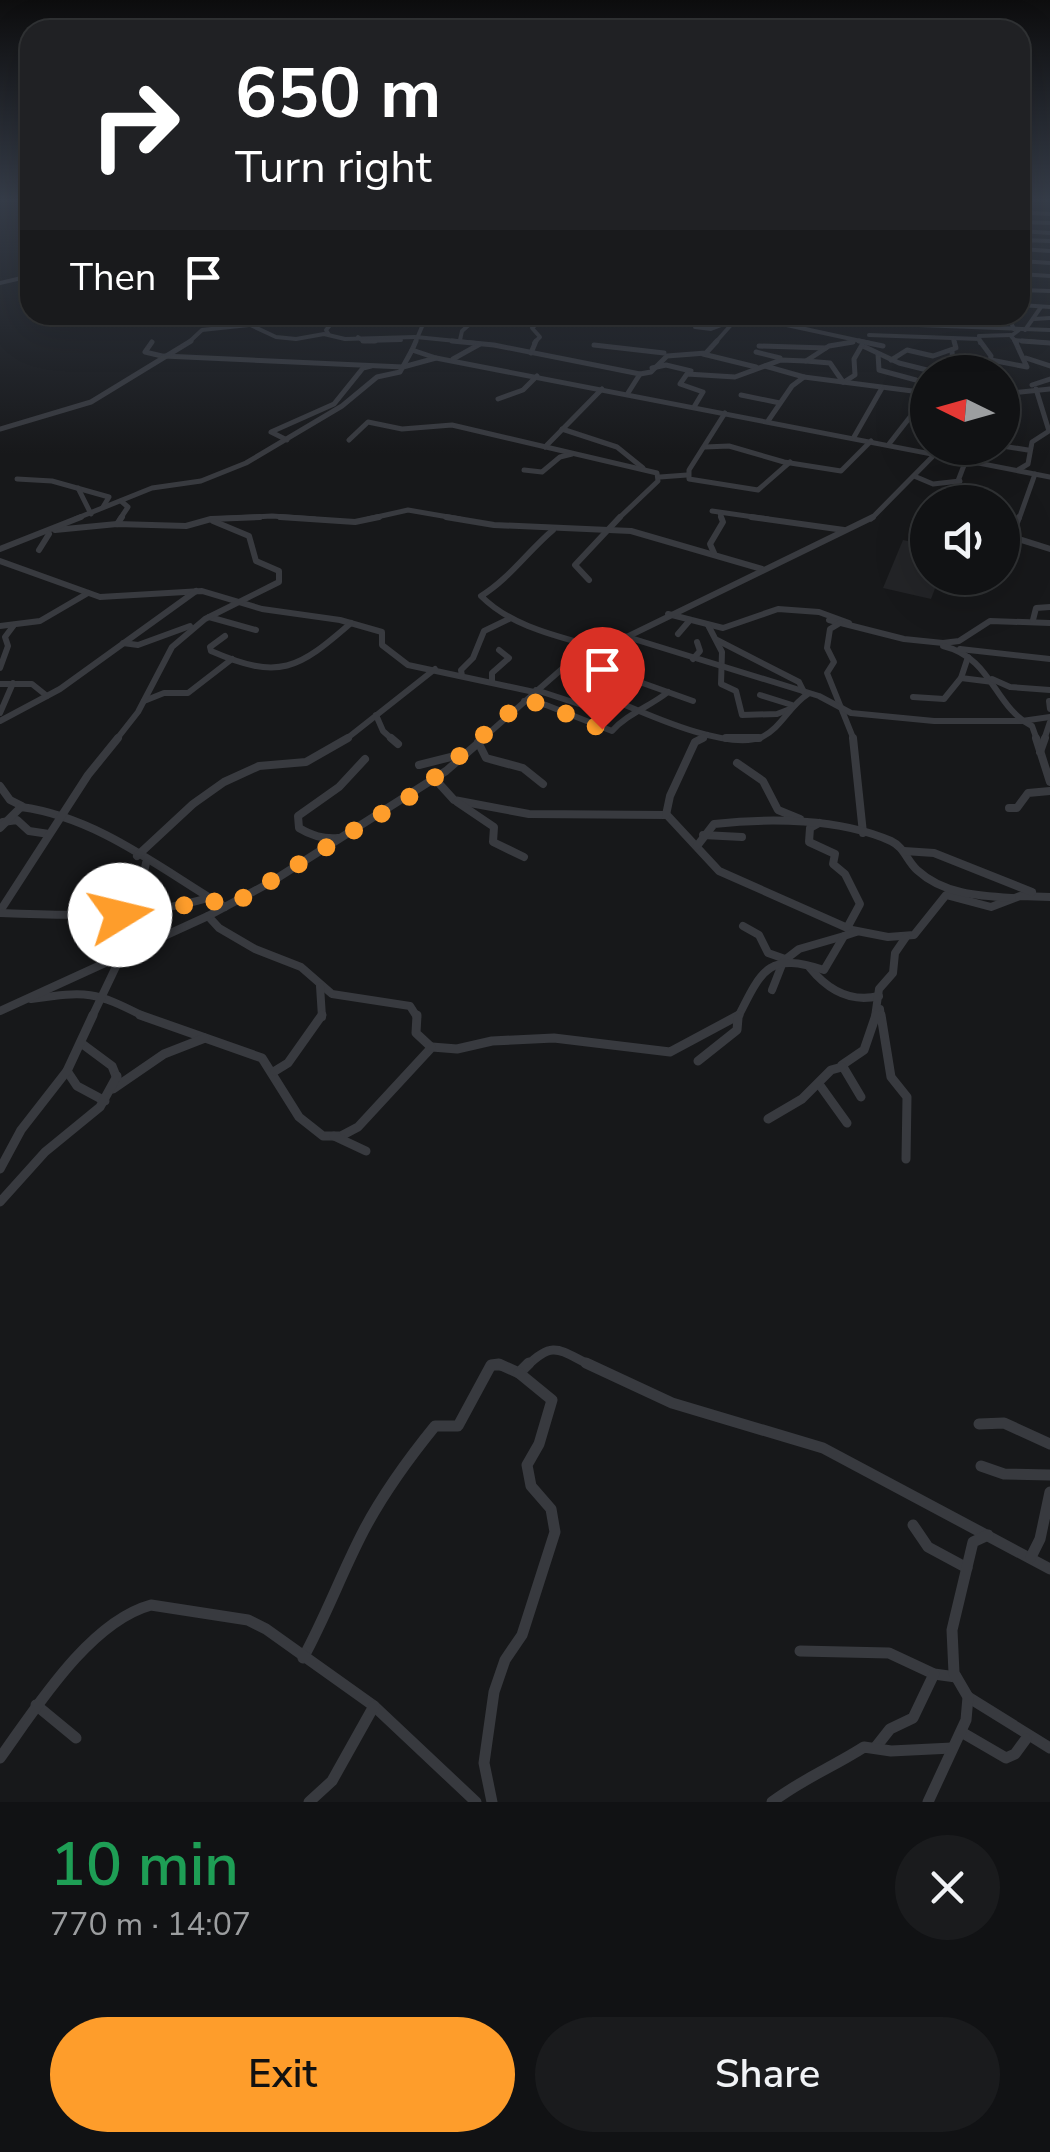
<!DOCTYPE html>
<meta charset="utf-8">
<style>
:root{--surface:#111214;--page:#1a1b1d;--text:#f1f3f6;--muted:#9c9ea0;--line:#303234;--accent:#fe9d2b}
body{margin:0;font-family:"Nunito Sans",sans-serif;background:var(--page);color:var(--text);height:100vh;display:flex;flex-direction:column;font-size:38px;white-space:nowrap}
*{box-sizing:border-box;margin:0}
p{font-size:32px;color:var(--muted)}
.icon{flex:none;width:55px;height:55px;fill:none;stroke:currentColor;stroke-width:2;stroke-linecap:round;stroke-linejoin:round}
.map{position:relative;height:1802px;overflow:hidden}
.drawer{display:flex;flex-direction:column;background:var(--surface);flex:1}
.drawer>*{flex:none}
.banner{position:absolute;left:20px;top:20px;width:1010px;height:305px;border-radius:30px;box-shadow:0 10px 40px #0002,0 0 0 2px var(--line);background:#202124;color:#fff;overflow:hidden}
.needle{width:65px;rotate:275deg}
.fabs{position:absolute;left:910px;top:355px;display:grid;gap:20px}
.fabs a{display:grid;place-items:center;width:110px;height:110px;border-radius:50%;background:var(--surface);box-shadow:0 10px 40px #0002,0 0 0 2px var(--line);font-size:50px}
.pin{position:absolute;display:grid;place-items:center;width:85px;height:85px;color:#fff;margin:-102px -42px;border-radius:50% 50% 50% 0;rotate:-45deg;box-shadow:0 0 10px #0007}
.pin .icon{rotate:45deg}
.me{position:absolute;width:110px;margin:-55px;rotate:81deg;stroke-linejoin:round;filter:drop-shadow(0 0 8px #0008)}
.turn{display:flex;align-items:center;gap:35px;height:210px;padding:0 50px;font-size:45px}
.turn .icon{width:130px;height:130px;stroke-width:2.5}
.turn b{display:block;font-size:70px;line-height:85px}
.then{display:flex;align-items:center;height:95px;padding:0 50px;background:#0003;gap:20px;font-size:38px}
.round{display:grid;place-items:center;flex:none;width:105px;height:105px;border-radius:52px;background:var(--page)}
.headline{display:flex;align-items:center;justify-content:space-between;height:170px;padding:0 50px}
h1{font-size:60px;font-weight:600;line-height:75px;color:#1e9e55}
.primary-button{display:flex;gap:20px;margin-top:auto;padding:20px 50px}
.primary-button a{flex:1;height:115px;border-radius:60px;background:var(--accent);color:#111;font-size:40px;font-weight:600;line-height:115px;text-align:center}
.primary-button a+a{background:var(--page);color:var(--text)}
.map>svg:first-child{display:block}
.built{fill:#232427}
.lines{fill:none;stroke-linecap:round;stroke-linejoin:round}
.minor-far5{stroke:#383a3f;stroke-width:4}
.minor-far4{stroke:#383a3f;stroke-width:5}
.minor-far3{stroke:#383a3f;stroke-width:6}
.minor-far2{stroke:#383a3f;stroke-width:8}
.minor-far1{stroke:#383a3f;stroke-width:9}
.minor{stroke:#383a3f;stroke-width:11}
.route{stroke:#fe9d2b;stroke-width:18;stroke-dasharray:0 32.4}
</style>
<div class="map">
<svg width="1050" height="1802" viewBox="0 0 1050 1802">
<rect width="100%" height="100%" fill="#17181a"/>
<!-- built -->
<polygon class="built" points="903,540 927,545 928,578 939,578 931,599 883,588"/>
<g class="lines">
<!-- minor-far5 -->
<g class="minor-far5">
<polyline points="1024,202 1032,213 1050,214"/>
<polyline points="1020,222 1050,223"/>
<polyline points="1020,231 1050,233"/>
<polyline points="1020,240 1050,241"/>
<polyline points="1020,249 1050,251"/>
<polyline points="1020,261 1050,263"/>
<polyline points="1020,274 1050,276"/>
<polyline points="0,283 30,276"/>
<polyline points="1020,290 1050,291"/>
<polyline points="1020,305 1050,307"/>
<polyline points="229,315 276,337 296,339 324,334 345,339 415,337"/>
<polyline points="322,315 332,323 326,330 329,335"/>
<polyline points="556,315 576,318"/>
<polyline points="1007,315 1014,329"/>
<polyline points="1034,319 1050,318"/>
<polyline points="243,320 260,315"/>
<polyline points="695,322 695,327 711,329 732,321"/>
<polyline points="865,323 1050,330"/>
<polyline points="782,324 870,343"/>
<polyline points="1025,330 1041,307"/>
<polyline points="869,335 979,339"/>
<polyline points="979,336 980,343"/>
<polyline points="979,336 1011,335"/>
<polyline points="358,337 363,341 401,340"/>
<polyline points="416,337 476,343"/>
<polyline points="953,338 955,343"/>
<polyline points="460,340 462,331 480,315"/>
<polyline points="1014,340 1050,343"/>
<polyline points="188,343 202,330 249,325"/>
<polyline points="415,343 427,315"/>
<polyline points="534,343 540,337 532,328 548,315"/>
<polyline points="715,343 738,317 811,324 835,320 869,323"/>
<polyline points="846,343 853,342"/>
<polyline points="1017,343 1011,336 1019,330"/>
</g>
<!-- minor-far4 -->
<g class="minor-far4">
<polyline points="363,341 375,341"/>
<polyline points="416,341 412,350 436,358 1050,477"/>
<polyline points="452,341 494,345 640,374 628,393"/>
<polyline points="859,341 883,346"/>
<polyline points="980,341 991,356 988,372"/>
<polyline points="1022,341 1050,343"/>
<polyline points="152,342 145,352 162,356"/>
<polyline points="594,345 664,353"/>
<polyline points="759,346 826,348"/>
<polyline points="865,347 899,363 935,372"/>
<polyline points="952,350 953,367 988,371"/>
<polyline points="756,352 780,358"/>
<polyline points="531,353 536,341"/>
<polyline points="703,354 756,367"/>
<polyline points="878,354 879,370 916,380 928,389"/>
<polyline points="164,356 403,367 436,358"/>
<polyline points="1026,358 1050,366"/>
<polyline points="453,359 480,344"/>
<polyline points="891,360 907,350 933,356 956,348 954,341"/>
<polyline points="991,360 1027,367 1015,341"/>
<polyline points="806,361 830,363 843,382"/>
<polyline points="765,366 804,377"/>
<polyline points="652,368 666,365 691,371"/>
<polyline points="640,374 651,372 667,356 706,353 717,341"/>
<polyline points="844,382 855,375 854,359 862,345"/>
<polyline points="1032,385 1050,379"/>
<polyline points="1002,394 1050,389"/>
<polyline points="741,395 780,403"/>
<polyline points="498,399 523,390 537,376"/>
<polyline points="694,407 703,392 680,384 687,374 735,377 781,360 806,361 829,346 853,342"/>
<polyline points="725,413 689,470 689,479 758,490 790,462"/>
<polyline points="768,421 792,386 804,377 928,393"/>
<polyline points="0,429 91,402 191,341"/>
<polyline points="562,429 617,447 643,468"/>
<polyline points="854,437 882,388"/>
<polyline points="287,440 271,432 334,404 363,368 371,366"/>
<polyline points="349,440 368,422 402,429 452,425 657,473 658,481 618,519"/>
<polyline points="889,444 928,394"/>
<polyline points="1002,446 1028,450"/>
<polyline points="545,447 602,389"/>
<polyline points="705,447 729,446 784,462 841,471 871,441"/>
<polyline points="524,470 542,472 560,457 572,454"/>
<polyline points="1018,470 1028,464 1032,442 1049,431 1036,389"/>
<polyline points="914,476 933,484 960,481"/>
<polyline points="660,477 687,475"/>
<polyline points="17,479 52,481 109,497 103,507"/>
<polyline points="78,488 91,514"/>
<polyline points="950,502 966,460"/>
<polyline points="712,511 768,519"/>
<polyline points="720,513 722,519"/>
<polyline points="75,519 152,488 201,481 246,463 342,406 377,377 400,372 412,350"/>
<polyline points="120,519 128,507 121,501"/>
<polyline points="211,519 272,516 315,519"/>
<polyline points="368,519 408,510 460,519"/>
<polyline points="871,519 941,448"/>
<polyline points="1019,519 1035,474"/>
</g>
<!-- minor-far3 -->
<g class="minor-far3">
<polyline points="280,517 355,522 379,517"/>
<polyline points="446,517 494,525 631,531 762,569"/>
<polyline points="751,517 844,530"/>
<polyline points="1019,517 1012,537 1050,549"/>
<polyline points="117,524 122,517"/>
<polyline points="55,530 117,524 186,526 211,519 260,517"/>
<path d="M553,530C528,551 509,579 481,596C512,627 557,636 599,648"/>
<polyline points="0,549 81,517"/>
<polyline points="39,550 49,534"/>
<polyline points="714,553 710,544 723,522 721,517"/>
<polyline points="0,561 100,597 202,591 262,609 340,620 382,632 382,645 408,665 534,692"/>
<polyline points="589,580 575,565 620,517"/>
<polyline points="668,614 723,628 778,609 819,612 849,623"/>
<polyline points="209,617 256,630"/>
<polyline points="829,620 904,639 943,643 959,641 990,621 1050,623"/>
<polyline points="1033,620 1036,608 1050,607"/>
<polyline points="840,623 830,629 827,648 834,662 827,673 854,740"/>
<polyline points="708,625 722,652 721,684 736,691 742,715 777,714 790,709"/>
<polyline points="0,626 40,621 88,593"/>
<polyline points="678,634 690,620"/>
<path d="M225,636L210,647L211,651C280,681 298,669 351,623"/>
<polyline points="624,636 819,696 851,713 934,721 1022,721 1050,717"/>
<polyline points="717,640 799,682 804,692"/>
<polyline points="123,643 138,645 190,626"/>
<path d="M943,646C993,658 993,706 1032,726L1037,740"/>
<polyline points="960,649 1050,659"/>
<polyline points="584,656 620,675 693,701"/>
<polyline points="693,659 700,651 697,642"/>
<polyline points="0,668 8,646 5,637 14,625"/>
<path d="M616,673L619,684L613,697L618,702C651,716 728,751 762,737C781,728 790,705 808,694"/>
<polyline points="462,676 461,670 473,658 484,631 509,619"/>
<polyline points="961,678 993,682"/>
<polyline points="992,679 1010,687 1050,690"/>
<polyline points="492,682 492,673 509,658 499,650"/>
<polyline points="0,684 32,684 47,696"/>
<polyline points="536,690 585,706 615,699"/>
<polyline points="760,695 792,705"/>
<polyline points="913,697 944,699 961,678 968,657"/>
<polyline points="144,701 164,693 188,693 232,659"/>
<path d="M524,701L546,705L612,731C627,714 649,707 668,692"/>
<polyline points="1049,701 1050,709"/>
<polyline points="0,713 13,683"/>
<polyline points="376,715 383,731 393,740"/>
<polyline points="0,721 60,689 196,591"/>
<polyline points="116,740 138,712 172,647 205,619 279,582 279,571 256,561 249,536 213,521"/>
<polyline points="345,740 435,669"/>
<polyline points="481,740 563,668 873,517"/>
<polyline points="698,740 707,735"/>
<polyline points="1044,740 1050,722"/>
</g>
<!-- minor-far2 -->
<g class="minor-far2">
<polyline points="391,738 398,744"/>
<polyline points="726,738 759,738"/>
<polyline points="853,738 863,833"/>
<polyline points="1036,738 1050,782"/>
<polyline points="478,742 486,758 523,768 543,784"/>
<polyline points="1040,752 1045,738"/>
<polyline points="737,763 763,781 778,810 800,819"/>
<polyline points="419,765 463,754"/>
<polyline points="435,779 454,800 529,814 667,815 719,871 852,930 888,937 914,935 946,895 991,907 1020,896 1050,897"/>
<polyline points="0,786 10,800 22,806"/>
<polyline points="457,802 494,827 493,842 524,857"/>
<polyline points="1009,808 1017,808 1028,793 1050,791"/>
<polyline points="666,815 670,796 695,742 703,738"/>
<polyline points="3,822 17,820 29,831 49,834"/>
<polyline points="819,823 810,828 809,842 835,854 833,864 845,874 860,904 847,928"/>
<path d="M0,828L21,807C97,817 161,869 225,907"/>
<polyline points="703,835 742,837"/>
<path d="M338,838C323,839 312,836 299,828L298,816L339,787L365,759"/>
<path d="M697,846L714,824C769,818 839,818 891,841C904,847 907,861 917,870C943,894 978,896 1012,898"/>
<polyline points="904,851 934,853 1032,892"/>
<polyline points="137,856 193,804 224,782 259,766 306,762 348,738"/>
<polyline points="0,911 88,775 118,738"/>
<path d="M0,913C71,916 139,918 208,898"/>
<polyline points="135,913 146,863"/>
<polyline points="208,916 219,928 255,949 301,967 332,994 410,1006 417,1017"/>
<polyline points="743,926 759,935 768,953 788,960"/>
<polyline points="786,959 799,949 844,936"/>
<path d="M810,968C828,990 850,1003 879,996"/>
<polyline points="320,986 322,1017"/>
<polyline points="772,990 783,962"/>
<path d="M31,999C88,991 94,991 145,1017"/>
<polyline points="880,1009 881,1017"/>
<polyline points="0,1011 208,916 271,882 446,771 484,738"/>
<polyline points="92,1017 122,954"/>
<path d="M738,1017C762,969 769,952 824,970L844,936L856,932"/>
<polyline points="875,1017 879,989 893,973 895,953 906,937"/>
</g>
<!-- minor-far1 -->
<g class="minor-far1">
<polyline points="140,1015 262,1058 299,1117 323,1136 341,1136 358,1127 432,1047 457,1049 492,1041 554,1038 670,1052 739,1015"/>
<polyline points="417,1015 416,1033 431,1047"/>
<polyline points="881,1015 891,1077 907,1097 906,1159"/>
<polyline points="81,1043 112,1066 118,1081"/>
<polyline points="698,1061 737,1030 738,1018"/>
<polyline points="67,1071 77,1086 105,1101"/>
<polyline points="275,1071 288,1063 322,1015"/>
<polyline points="819,1084 847,1123"/>
<polyline points="113,1089 164,1054 205,1038"/>
<polyline points="861,1097 842,1065 864,1050 876,1015"/>
<polyline points="768,1119 802,1099 831,1070 842,1067"/>
<polyline points="334,1136 366,1151"/>
<polyline points="0,1169 21,1130 67,1071 93,1015"/>
<polyline points="0,1202 45,1152 100,1107 117,1076"/>
<polyline points="491,1366 503,1366"/>
<path d="M527,1366C554,1339 560,1351 592,1366"/>
</g>
<!-- minor -->
<g class="minor">
<polyline points="586,1363 672,1403 823,1448 1050,1569"/>
<polyline points="979,1424 1004,1423 1050,1444"/>
<polyline points="981,1466 1004,1474 1050,1475"/>
<polyline points="913,1525 928,1547 967,1568"/>
<polyline points="1031,1557 1040,1539 1050,1492"/>
<polyline points="800,1651 889,1653 934,1674 956,1677"/>
<path d="M303,1658C326,1616 342,1572 364,1530C383,1494 409,1458 435,1426H458L491,1365L499,1364L519,1373L529,1363"/>
<polyline points="968,1697 1050,1748"/>
<polyline points="36,1705 76,1738"/>
<polyline points="963,1733 1006,1758 1015,1754 1026,1739"/>
<polyline points="875,1748 890,1729 913,1718 934,1674"/>
<path d="M0,1758C36,1708 89,1622 151,1605L248,1620L266,1629L374,1706L476,1802"/>
<polyline points="309,1802 332,1781 374,1706"/>
<polyline points="492,1802 484,1763 494,1692 505,1660 522,1635 555,1532 551,1509 531,1486 527,1465 539,1444 552,1400 519,1373"/>
<path d="M772,1802C804,1778 831,1768 864,1747L891,1751L952,1748"/>
<polyline points="928,1802 966,1720 968,1697 954,1673 952,1630 973,1542 988,1535"/>
</g>
</g>
<!-- sky -->
<linearGradient id="sky" x2="0" y2="1"><stop stop-color="#0d0d0e"/><stop offset="0.44" stop-color="#363d49"/><stop offset="1" stop-color="#363d49" stop-opacity="0"/></linearGradient>
<rect width="1050" height="454" fill="url(#sky)"/>
<g class="lines">
<!-- route -->
<polyline class="route" points="120,915 186,905 208,898 224,907 238,901 419,791 524,700 546,705 602,729"/>
</g>
</svg>
<div class="fabs">
<a><svg class="needle" viewBox="-14 -14 28 28"><path d="M0-13l5 13h-10z" fill="#e53935"/><path d="M0 13l5-13h-10z" fill="#9c9ea0"/></svg></a>
<a><svg class="icon" aria-label="sound" viewBox="0 0 24 24"><path d="M4 9h4l5-4v14l-5-4H4zM17 9q2 3 0 6"/></svg></a>
</div>
<div class="pin" style="left:602px;top:729px;background:#d93025"><svg class="icon" aria-label="arrive" viewBox="0 0 24 24"><path d="M6 21V4h12l-3 4 3 4H6"/></svg></div>
<svg class="me" style="left:120px;top:915px" viewBox="-20 -20 40 40"><circle r="19" fill="#fff"/><path d="M0-13L10 11 0 6-10 11z" fill="#fe9d2b"/></svg>
<div class="banner">
<div class="turn"><svg class="icon" aria-label="right" viewBox="0 0 24 24"><path d="M7 20v-9h11M14 6l5 5-5 5"/></svg><div><b>650 m</b>Turn right</div></div>
<div class="then">Then<svg class="icon" aria-label="arrive" viewBox="0 0 24 24"><path d="M6 21V4h12l-3 4 3 4H6"/></svg></div>
</div>
</div>
<section class="drawer">
<div class="headline"><div><h1>10 min</h1><p>770 m · 14:07</p></div><a class="round"><svg class="icon" aria-label="close" viewBox="0 0 24 24"><path d="M6 6l12 12M18 6L6 18"/></svg></a></div>
<div class="primary-button"><a>Exit</a><a>Share</a></div>
</section>
